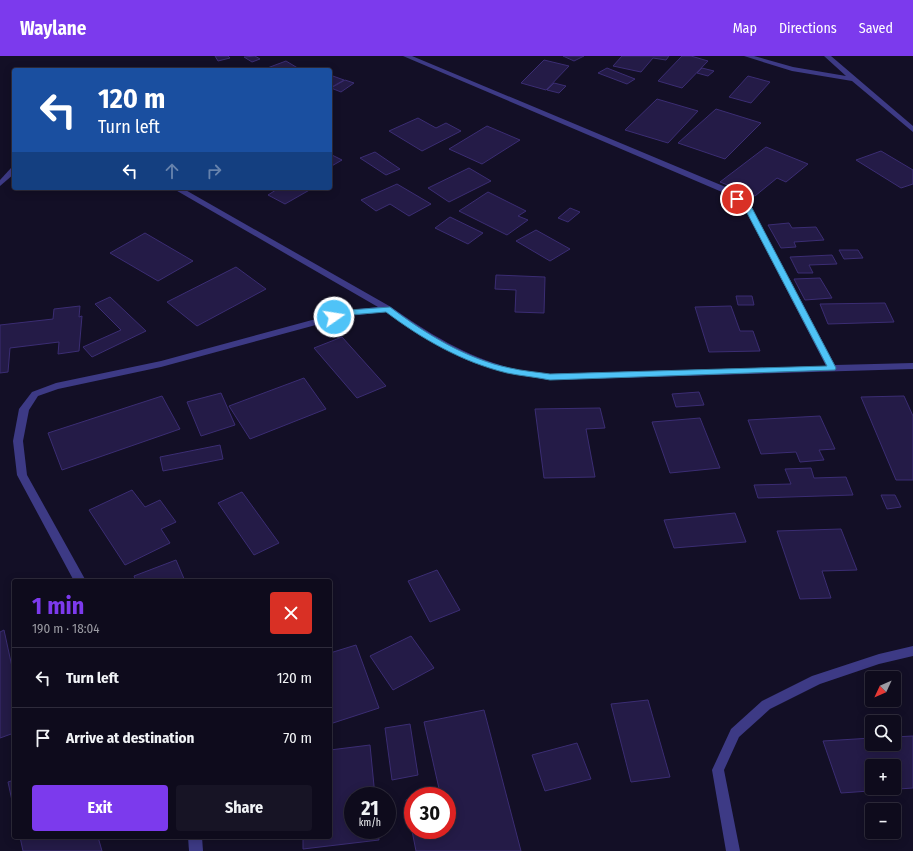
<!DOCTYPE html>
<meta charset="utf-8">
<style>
:root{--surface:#0e0b1c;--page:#171425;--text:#f1f3f6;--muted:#9b9ba3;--line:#2e2b3b;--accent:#7c3aed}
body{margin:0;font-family:"Fira Sans Condensed",sans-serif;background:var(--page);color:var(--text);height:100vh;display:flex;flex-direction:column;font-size:15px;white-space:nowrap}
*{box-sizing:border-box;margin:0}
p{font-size:13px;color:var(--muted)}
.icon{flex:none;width:22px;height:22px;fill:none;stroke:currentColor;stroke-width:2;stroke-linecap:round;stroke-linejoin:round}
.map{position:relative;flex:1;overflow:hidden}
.panel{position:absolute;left:12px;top:523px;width:320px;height:260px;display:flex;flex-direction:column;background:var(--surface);border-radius:4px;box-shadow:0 2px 10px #0003,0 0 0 1px var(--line)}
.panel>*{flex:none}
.guide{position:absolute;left:12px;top:12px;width:320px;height:122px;border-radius:4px;box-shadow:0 2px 10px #0003,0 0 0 1px var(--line);background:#1a4fa0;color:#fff;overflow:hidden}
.needle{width:26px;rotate:226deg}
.buttons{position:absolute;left:865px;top:615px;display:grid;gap:8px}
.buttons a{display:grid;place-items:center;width:36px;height:36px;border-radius:4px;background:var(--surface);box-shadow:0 2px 10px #0003,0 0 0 1px var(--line);font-size:20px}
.speed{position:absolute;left:344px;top:731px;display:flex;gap:8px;font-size:20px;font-weight:700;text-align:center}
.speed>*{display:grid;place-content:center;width:52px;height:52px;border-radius:50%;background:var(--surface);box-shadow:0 2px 10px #0003,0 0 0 1px var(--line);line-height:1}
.speed small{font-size:10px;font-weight:400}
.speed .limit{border:6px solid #d22;background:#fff;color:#111}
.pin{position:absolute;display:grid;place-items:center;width:34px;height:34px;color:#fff;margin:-17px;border:2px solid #fff;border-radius:50%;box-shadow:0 1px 4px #0007}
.me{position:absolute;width:44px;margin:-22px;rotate:77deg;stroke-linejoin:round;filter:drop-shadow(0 0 3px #0008)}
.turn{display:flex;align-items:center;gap:14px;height:84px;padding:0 20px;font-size:18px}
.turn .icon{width:52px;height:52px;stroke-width:2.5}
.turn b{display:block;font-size:28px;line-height:34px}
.lanes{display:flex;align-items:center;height:38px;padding:0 20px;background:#0003;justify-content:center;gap:20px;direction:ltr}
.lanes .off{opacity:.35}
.round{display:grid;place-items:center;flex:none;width:42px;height:42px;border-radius:4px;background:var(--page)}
.head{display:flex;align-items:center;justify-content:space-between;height:68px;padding:0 20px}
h1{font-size:24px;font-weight:700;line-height:30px;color:var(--accent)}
.primary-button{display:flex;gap:8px;margin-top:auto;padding:8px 20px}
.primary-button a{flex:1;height:46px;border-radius:4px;background:var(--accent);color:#fff;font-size:16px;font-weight:700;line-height:46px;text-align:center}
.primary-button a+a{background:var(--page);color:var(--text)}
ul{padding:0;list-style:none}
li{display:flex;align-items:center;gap:12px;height:60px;padding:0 20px;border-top:1px solid var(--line)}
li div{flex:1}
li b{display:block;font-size:15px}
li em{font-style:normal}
header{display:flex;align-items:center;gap:24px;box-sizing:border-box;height:56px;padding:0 20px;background:var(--accent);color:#fff}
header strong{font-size:19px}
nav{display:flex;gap:22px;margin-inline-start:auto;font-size:14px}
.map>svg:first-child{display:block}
.building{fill:#241b47;stroke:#3b2d73;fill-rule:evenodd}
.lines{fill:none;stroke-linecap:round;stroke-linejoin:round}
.minor{fill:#3d3a85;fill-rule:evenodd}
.route{fill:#4fc3f7;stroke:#337fa1}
</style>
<header>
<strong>Waylane</strong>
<nav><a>Map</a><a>Directions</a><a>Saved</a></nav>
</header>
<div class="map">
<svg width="913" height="795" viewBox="0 0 913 795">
<rect width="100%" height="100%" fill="#130f26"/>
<!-- building -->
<g class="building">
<polygon points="215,0 228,0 230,2 218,5"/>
<polygon points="255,0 260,3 252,6 244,1"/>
<polygon points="563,0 584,0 574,5"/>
<polygon points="622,0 669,0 666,4 653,2 641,16 613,10"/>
<polygon points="682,0 691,0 708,5 682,32 658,25"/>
<polygon points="544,4 569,10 546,34 521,27"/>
<polygon points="286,5 301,14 262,14"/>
<polygon points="607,12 635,23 627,28 598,17"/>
<polygon points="702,12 714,15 708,20 697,17"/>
<polygon points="330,19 344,24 330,32"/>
<polygon points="748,20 770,26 751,47 729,41"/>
<polygon points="345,24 354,27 341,36 331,32"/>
<polygon points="554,27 566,30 559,37 547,34"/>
<polygon points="657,43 698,55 668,87 625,74"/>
<polygon points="716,53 761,67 725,103 678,87"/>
<polygon points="418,62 436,72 446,67 461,75 422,95 389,75"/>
<polygon points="487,70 520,84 482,108 449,93"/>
<polygon points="766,91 808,108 786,126 777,122 755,140 720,126"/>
<polygon points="881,95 913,114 913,128 901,132 856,104"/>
<polygon points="375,96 400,113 386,119 360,102"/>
<polygon points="330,98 342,104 330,111"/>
<polygon points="469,112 491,125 449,146 428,132"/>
<polygon points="397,128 431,148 409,160 390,148 376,155 361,144"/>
<polygon points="279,132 313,132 285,148 268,139"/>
<polygon points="488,136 526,155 518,160 528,164 507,179 459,155"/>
<polygon points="570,152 580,156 568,166 558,162"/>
<polygon points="450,161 483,177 468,188 435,172"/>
<polygon points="789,167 792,172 816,171 824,184 794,186 796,191 781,192 768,169"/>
<polygon points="536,174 570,193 550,205 516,185"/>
<polygon points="145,177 193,205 158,225 110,197"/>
<polygon points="839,194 858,194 863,202 844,203"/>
<polygon points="832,199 837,208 809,209 813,217 798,217 790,201"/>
<polygon points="236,211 266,233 197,270 167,246"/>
<polygon points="496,219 545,221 544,257 515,256 516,234 495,233"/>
<polygon points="820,222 832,242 805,244 794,223"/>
<polygon points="736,240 752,240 754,249 738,249"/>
<polygon points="110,241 146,275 92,301 83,291 121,274 95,248"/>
<polygon points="885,247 894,266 828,268 820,248"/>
<polygon points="80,250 79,261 82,260 79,295 58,298 59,286 10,292 8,316 0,317 0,269 53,263 54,253"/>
<polygon points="731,250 740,275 753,275 760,295 709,296 695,251"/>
<polygon points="342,281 386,330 357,342 314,292"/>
<polygon points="304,322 326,353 250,383 229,350"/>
<polygon points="699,336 704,349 676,351 672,338"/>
<polygon points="221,337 235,369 201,380 187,346"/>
<polygon points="162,340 180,373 62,414 48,377"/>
<polygon points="904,340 913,360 913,424 896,424 861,341"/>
<polygon points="600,352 605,372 586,373 595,421 544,422 535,353"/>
<polygon points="820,360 835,393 819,394 824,404 800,406 796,396 761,398 748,364"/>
<polygon points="700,362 720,412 670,417 652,366"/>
<polygon points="220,389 223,403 163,415 160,401"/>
<polygon points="811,412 814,422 846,421 853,439 758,442 754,429 791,428 785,413"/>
<polygon points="132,434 145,451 160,444 176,466 161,473 170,487 125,509 89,454"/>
<polygon points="242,436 279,487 254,499 218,447"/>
<polygon points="881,439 895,439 901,451 887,453"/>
<polygon points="735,457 746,486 674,492 664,464"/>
<polygon points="841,473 857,514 822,515 831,542 800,543 777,475"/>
<polygon points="176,504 185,525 136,525 134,520"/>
<polygon points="437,514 460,554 430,566 408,525"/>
<polygon points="4,574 14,620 14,677 0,682 0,576"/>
<polygon points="411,580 434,612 393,634 370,600"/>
<polygon points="356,589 379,652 330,668 330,597"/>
<polygon points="648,644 670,721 631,726 611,648"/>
<polygon points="484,654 521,795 416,795 406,744 413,742 413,774 447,774 447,740 424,740 440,737 424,666"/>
<polygon points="410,668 418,719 392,724 385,672"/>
<path d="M913,680V732L841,737L823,685L872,682V688H894V681ZM872,710H894V732H872Z"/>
<polygon points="577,687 591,723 545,735 532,699"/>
<polygon points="370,689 375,740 353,740 353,774 378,774 379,784 303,793 303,781 330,781 330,694"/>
<polygon points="14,724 14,754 8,726"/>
<polygon points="20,781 98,781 102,795 23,795"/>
</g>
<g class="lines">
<!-- minor -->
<g class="minor">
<path d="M403,0H412L728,132L752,152L835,309L913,307V313L550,324L512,318L472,305L427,283L386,256L349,260L161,311L58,333L38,340L29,354L23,385L27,419L86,525H74L17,419L13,385L19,353L32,336L56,327L161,305L349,254L378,251L172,132H182L391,251C428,277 467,301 511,312C523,315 537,316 550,318L826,310L745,153L722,136Z"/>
<polygon points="744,0 754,0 793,11 846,20 824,0 831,0 913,70 913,76 852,25 792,15"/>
<polygon points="11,112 14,112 14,118 0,130 0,124"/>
<polygon points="913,590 913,600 879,608 820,628 770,653 739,681 724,714 740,795 726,795 712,714 731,673 762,645 812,620 879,598"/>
<polygon points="188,781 202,781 203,795 189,795"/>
</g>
</g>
<!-- route -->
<path class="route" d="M734,141H739L752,152L836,312L835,314L550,324C536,321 521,320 507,317C462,306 422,283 386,256L349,259L334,263L330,261L349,254L390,251C426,278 466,303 510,312C523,315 537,316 550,318L827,310L745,153L734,144Z"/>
</svg>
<div class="buttons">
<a><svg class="needle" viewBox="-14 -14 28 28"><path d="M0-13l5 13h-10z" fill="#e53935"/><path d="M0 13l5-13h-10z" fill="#9b9ba3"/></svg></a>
<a><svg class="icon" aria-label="search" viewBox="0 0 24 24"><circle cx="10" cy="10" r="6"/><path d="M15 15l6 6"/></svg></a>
<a>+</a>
<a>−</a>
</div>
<div class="speed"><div>21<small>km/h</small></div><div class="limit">30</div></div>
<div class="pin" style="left:737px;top:143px;background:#d93025"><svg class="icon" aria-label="arrive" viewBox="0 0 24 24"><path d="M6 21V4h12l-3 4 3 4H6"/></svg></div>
<svg class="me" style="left:334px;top:261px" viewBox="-20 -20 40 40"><circle r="17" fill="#4fc3f7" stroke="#fff" stroke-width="3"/><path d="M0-11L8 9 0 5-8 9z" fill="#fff"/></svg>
<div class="guide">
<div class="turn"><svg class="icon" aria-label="left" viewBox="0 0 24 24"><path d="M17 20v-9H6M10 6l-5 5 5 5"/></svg><div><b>120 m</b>Turn left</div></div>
<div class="lanes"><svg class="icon" aria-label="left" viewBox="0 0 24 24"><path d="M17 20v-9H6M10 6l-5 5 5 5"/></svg><svg class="icon off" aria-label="ahead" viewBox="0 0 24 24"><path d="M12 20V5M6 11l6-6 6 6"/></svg><svg class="icon off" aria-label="right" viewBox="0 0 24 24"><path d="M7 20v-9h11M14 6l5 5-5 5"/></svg></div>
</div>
<section class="panel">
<div class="head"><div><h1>1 min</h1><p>190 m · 18:04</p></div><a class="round" style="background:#d93025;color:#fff"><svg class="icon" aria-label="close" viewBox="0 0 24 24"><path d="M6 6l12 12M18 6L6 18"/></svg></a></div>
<ul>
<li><svg class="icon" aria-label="left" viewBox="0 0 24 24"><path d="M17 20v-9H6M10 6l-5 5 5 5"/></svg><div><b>Turn left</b></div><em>120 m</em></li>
<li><svg class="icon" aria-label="arrive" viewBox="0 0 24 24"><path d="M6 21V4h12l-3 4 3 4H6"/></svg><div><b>Arrive at destination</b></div><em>70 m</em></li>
</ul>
<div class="primary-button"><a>Exit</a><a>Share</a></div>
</section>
</div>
